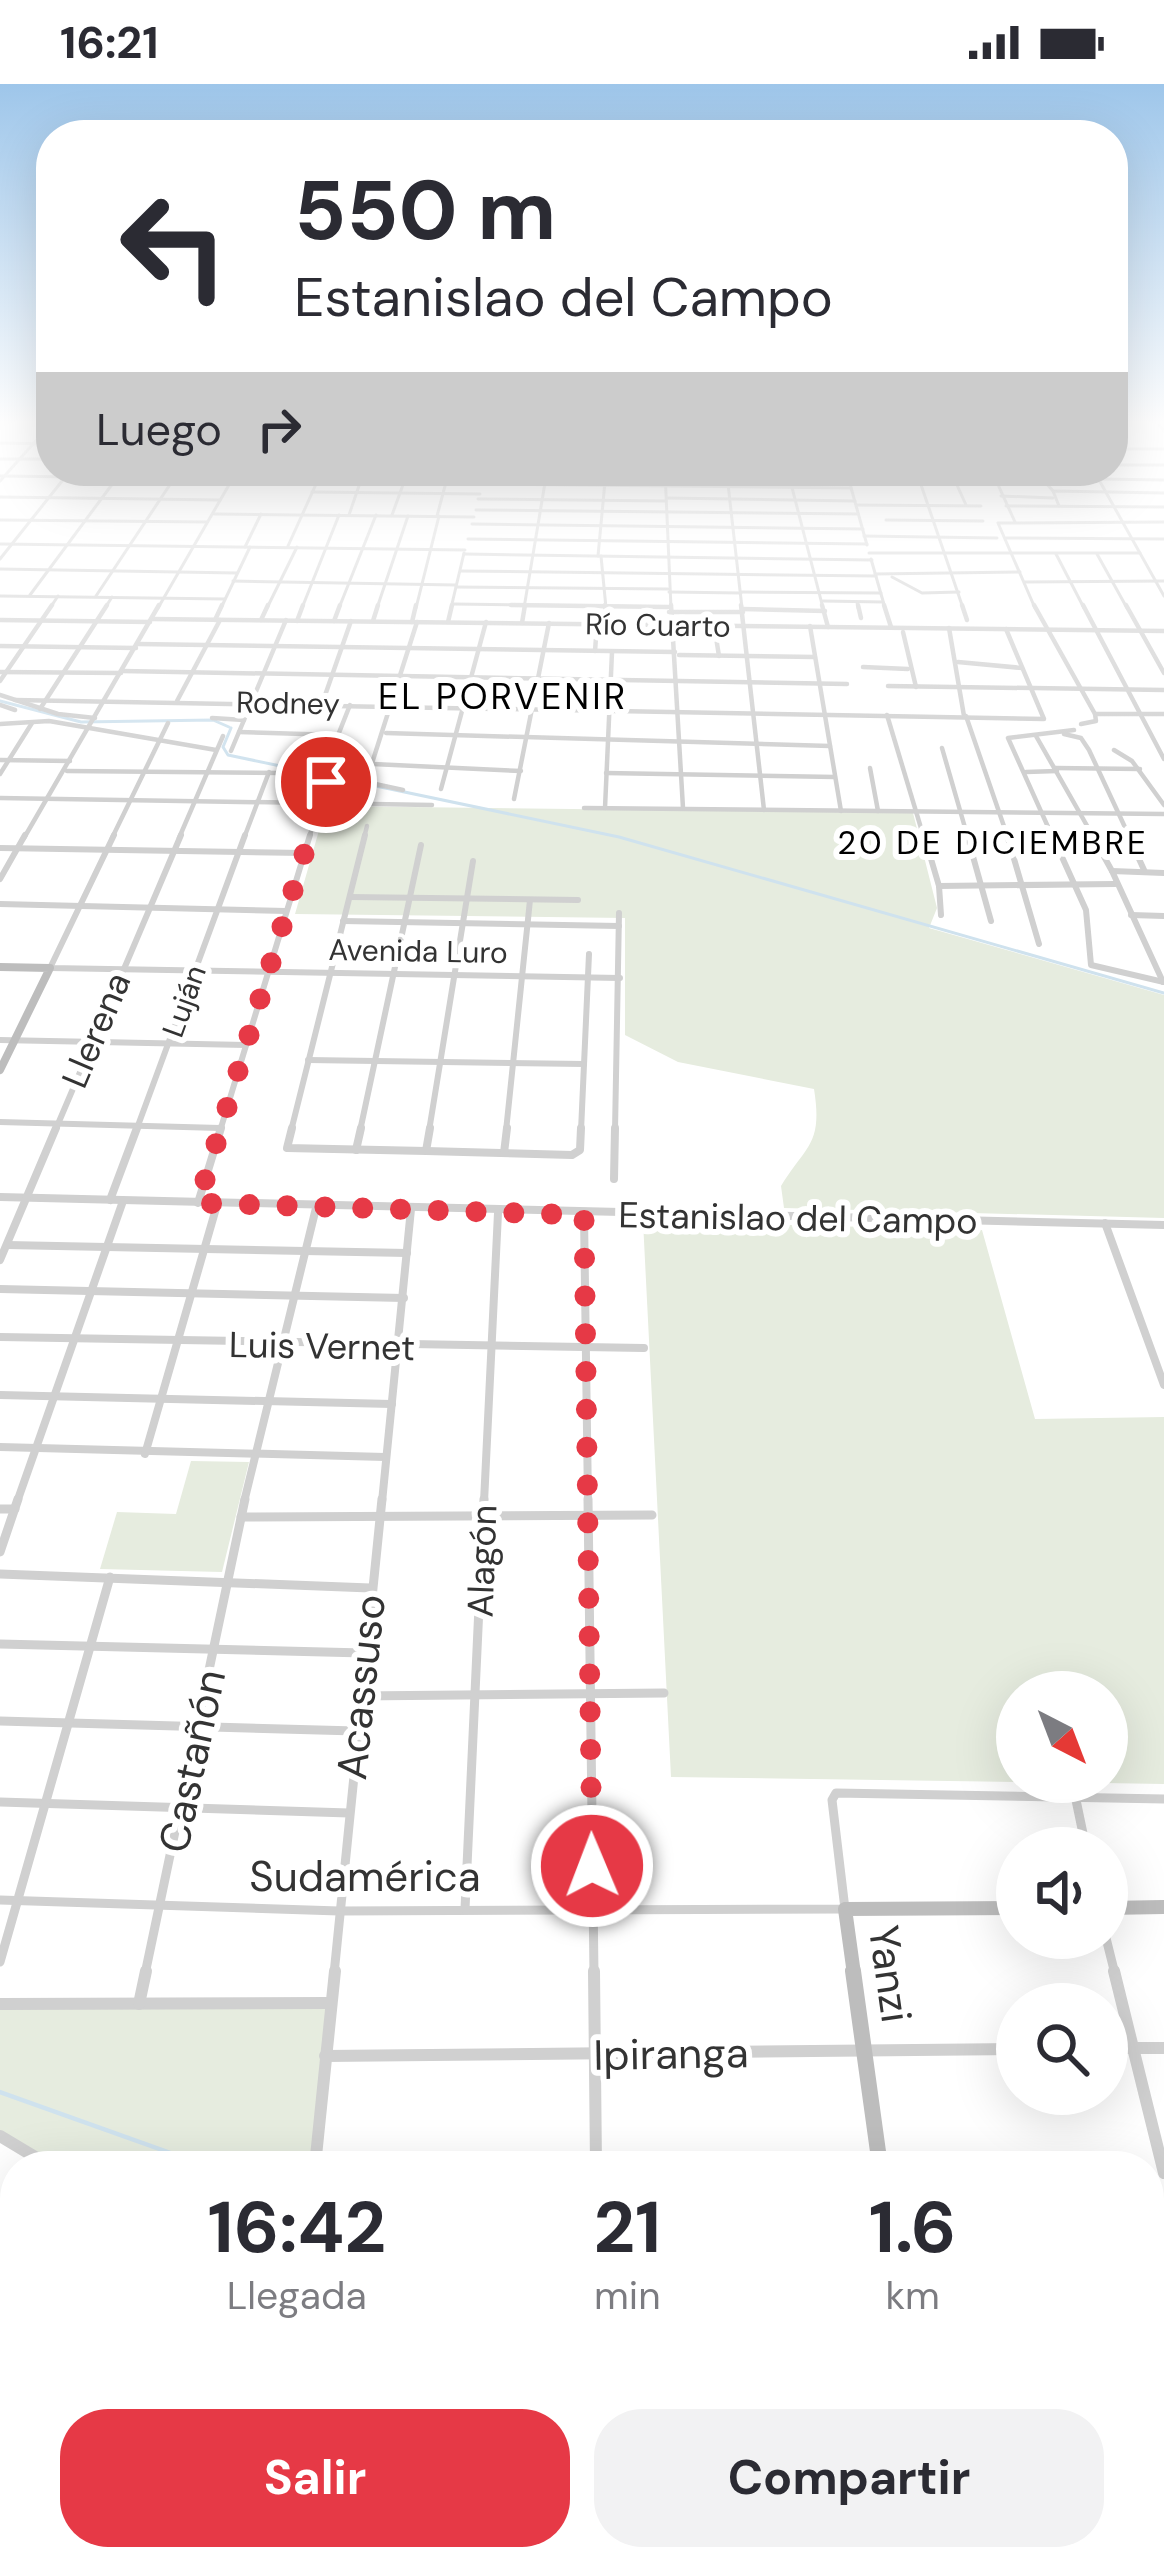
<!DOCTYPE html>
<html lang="es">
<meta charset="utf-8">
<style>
:root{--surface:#fff;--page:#f2f2f3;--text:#2b2b33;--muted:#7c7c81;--accent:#e63946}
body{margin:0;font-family:"DM Sans",sans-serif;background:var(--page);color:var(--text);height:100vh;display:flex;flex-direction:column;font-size:45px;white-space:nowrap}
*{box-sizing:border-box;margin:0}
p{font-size:39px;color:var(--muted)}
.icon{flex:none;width:66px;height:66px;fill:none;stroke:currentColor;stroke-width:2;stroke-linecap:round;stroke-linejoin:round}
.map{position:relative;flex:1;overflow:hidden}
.panel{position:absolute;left:0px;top:2067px;width:1164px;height:420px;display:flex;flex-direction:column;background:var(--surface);border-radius:48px 48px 0 0;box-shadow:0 12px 48px #0002}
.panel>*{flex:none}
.top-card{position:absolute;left:36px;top:36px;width:1092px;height:366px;border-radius:48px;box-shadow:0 12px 48px #0002;background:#fff;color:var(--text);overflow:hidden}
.needle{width:78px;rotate:138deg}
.controls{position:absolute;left:996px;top:1587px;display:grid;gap:24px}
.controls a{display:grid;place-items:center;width:132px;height:132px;border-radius:50%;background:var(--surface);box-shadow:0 12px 48px #0002;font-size:60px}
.pin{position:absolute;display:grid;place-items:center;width:102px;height:102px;color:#fff;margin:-51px;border:6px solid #fff;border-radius:50%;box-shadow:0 3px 12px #0007}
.me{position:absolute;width:132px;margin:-66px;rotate:359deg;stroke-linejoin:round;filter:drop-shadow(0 0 9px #0008)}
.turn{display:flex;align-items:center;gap:42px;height:252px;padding:0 60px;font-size:54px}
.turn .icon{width:156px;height:156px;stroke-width:2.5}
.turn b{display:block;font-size:84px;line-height:102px}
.then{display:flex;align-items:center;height:114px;padding:0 60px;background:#0003;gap:24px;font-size:45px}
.eta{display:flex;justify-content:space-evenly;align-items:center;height:204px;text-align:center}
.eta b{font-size:72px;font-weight:700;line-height:84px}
.action{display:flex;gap:24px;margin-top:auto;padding:24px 60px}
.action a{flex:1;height:138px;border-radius:48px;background:var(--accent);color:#fff;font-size:48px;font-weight:700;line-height:138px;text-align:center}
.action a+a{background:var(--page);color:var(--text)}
.status{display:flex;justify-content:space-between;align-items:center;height:84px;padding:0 60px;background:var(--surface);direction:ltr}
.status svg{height:33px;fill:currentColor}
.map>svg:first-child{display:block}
.green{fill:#e6ecdf}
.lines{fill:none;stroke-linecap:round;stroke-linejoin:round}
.stream-far1{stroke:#cfe2ee;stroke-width:3}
.stream{stroke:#cfe2ee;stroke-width:4.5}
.street-far5{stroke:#d0d0d0;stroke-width:3}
.street-far4{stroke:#d0d0d0;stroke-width:4.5}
.street-far3{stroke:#d0d0d0;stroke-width:6}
.street-far2{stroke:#d0d0d0;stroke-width:8}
.street-far1{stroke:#d0d0d0;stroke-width:9}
.street{stroke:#d0d0d0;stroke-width:12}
.secondary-far2{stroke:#bdbdbd;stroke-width:8}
.secondary-far1{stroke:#bdbdbd;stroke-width:14}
.secondary{stroke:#bdbdbd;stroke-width:16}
.route{stroke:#e63946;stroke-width:21;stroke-dasharray:0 37.8}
.labels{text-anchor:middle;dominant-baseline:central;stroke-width:12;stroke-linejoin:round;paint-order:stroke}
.far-street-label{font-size:30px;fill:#333;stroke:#fff}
.far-neighbourhood-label{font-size:33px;letter-spacing:3px;fill:#000;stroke:#fff}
.far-quarter-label{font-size:36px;letter-spacing:3px;fill:#000;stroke:#fff}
.street-label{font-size:36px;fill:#333;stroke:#fff}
.near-street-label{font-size:42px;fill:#333;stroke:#fff}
</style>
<div class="status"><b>16:21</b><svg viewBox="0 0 49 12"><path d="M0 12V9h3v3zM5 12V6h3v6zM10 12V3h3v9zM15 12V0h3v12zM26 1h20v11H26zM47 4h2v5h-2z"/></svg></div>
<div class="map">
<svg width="1164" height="2487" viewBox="0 0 1164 2487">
<rect width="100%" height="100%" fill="#fff"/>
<!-- green -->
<g class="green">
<path d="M326,722L913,729L937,824L929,844L1164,911V1134L784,1124L781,1102C806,1061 823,1061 814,1005L678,978L625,951V834L295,830Z"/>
<polygon points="643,1137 982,1146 1035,1335 1164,1333 1164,1700 1042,1698 1107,1698 1107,1608 1017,1608 1017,1698 671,1693"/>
<polygon points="191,1377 249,1378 222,1488 100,1485 117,1428 176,1430"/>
<polygon points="330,1919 315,2082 50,2082 0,2052 0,1920"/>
</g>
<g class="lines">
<!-- stream-far1 -->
<g class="stream-far1">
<polyline points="0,617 81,638 213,636 229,643"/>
<polyline points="231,644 223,663 228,671 619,753 1164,909"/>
</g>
<!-- stream -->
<polyline class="stream" points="0,2008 207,2082"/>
<!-- street-far5 -->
<g class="street-far5">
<polyline points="1159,341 1164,347"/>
<polyline points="1113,346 1113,353"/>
<polyline points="0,359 51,360"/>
<polyline points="1113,365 1164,365"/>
<polyline points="0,375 51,375"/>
<polyline points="1113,381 1164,381"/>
<polyline points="665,387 671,524"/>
<polyline points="688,387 1098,393"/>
<polyline points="1094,387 1164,512"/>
<polyline points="788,388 823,524"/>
<polyline points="917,389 963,524"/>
<polyline points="952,390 966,421"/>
<polyline points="0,392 233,395"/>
<polyline points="995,394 1015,438"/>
<polyline points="1101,395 1164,396"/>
<polyline points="0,397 50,341"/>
<polyline points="996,397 1046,399 1053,407"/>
<polyline points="483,400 851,404"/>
<polyline points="728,400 742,524"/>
<polyline points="850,400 867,461"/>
<polyline points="312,408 480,410"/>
<polyline points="1001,412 1053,414"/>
<polyline points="0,413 220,416"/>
<polyline points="667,414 855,417"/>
<polyline points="478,415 666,417"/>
<polyline points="857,421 981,422"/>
<polyline points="1006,422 1164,423"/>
<polyline points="1059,422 1053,407 1164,409"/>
<polyline points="476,426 858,430"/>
<polyline points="214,430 474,433"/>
<polyline points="349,431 364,387"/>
<polyline points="392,431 408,387"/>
<polyline points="437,432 449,387"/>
<polyline points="0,436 207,438"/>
<polyline points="886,436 983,437"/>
<polyline points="472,440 863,445"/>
<polyline points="864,452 997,454"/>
<polyline points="1006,454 1164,455"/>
<polyline points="468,455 867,460"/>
<polyline points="0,460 465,466"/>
<polyline points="288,462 322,387"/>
<polyline points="245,463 261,430"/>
<polyline points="869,469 1140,469"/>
<polyline points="464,470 872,476"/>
<polyline points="1056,470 1084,524"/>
<polyline points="1097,470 1127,524"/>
<polyline points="598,472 606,387"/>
<polyline points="601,472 606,524"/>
<polyline points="0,475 70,387"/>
<polyline points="871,475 885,524"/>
<polyline points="0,485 237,489"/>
<polyline points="461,487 876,492"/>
<polyline points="875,490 1020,488"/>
<polyline points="892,493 922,509 959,508"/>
<polyline points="233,497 456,501"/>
<polyline points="1025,498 1164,497"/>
<polyline points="456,503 668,505"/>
<polyline points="669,508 741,509"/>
<polyline points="741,508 881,509"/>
<polyline points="30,511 122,387"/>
<polyline points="0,512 225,515"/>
<polyline points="96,512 179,387"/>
<polyline points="823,517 883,518"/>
<polyline points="857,518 858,524"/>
<polyline points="453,520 668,523"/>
<polyline points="50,524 58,512"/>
<polyline points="105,524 112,513"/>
<polyline points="158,524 237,387"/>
<polyline points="221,524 250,463"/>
<polyline points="267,524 297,463"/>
<polyline points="302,524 339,431"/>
<polyline points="339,524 376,431"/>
<polyline points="377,524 408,432"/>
<polyline points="416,524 439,432"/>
<polyline points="451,524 464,469"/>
<polyline points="524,524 547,387"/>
<polyline points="1035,524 998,439 1164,438"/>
</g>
<!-- street-far4 -->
<g class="street-far4">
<polyline points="511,521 668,523"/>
<polyline points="605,521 607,540"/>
<polyline points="671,521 683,724"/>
<polyline points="741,521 764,726"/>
<polyline points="822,521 828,543"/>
<polyline points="858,521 861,534"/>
<polyline points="884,521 891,543"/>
<polyline points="962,521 967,536"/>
<polyline points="1034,521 1095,630 1096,637 1081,640"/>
<polyline points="1083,521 1164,675"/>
<polyline points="1126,521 1164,589"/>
<polyline points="742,525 825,527"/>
<polyline points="669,528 743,528"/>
<polyline points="152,535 1164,547"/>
<polyline points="0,536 150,538"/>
<polyline points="215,536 222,521"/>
<polyline points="261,536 268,521"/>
<polyline points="297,537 303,521"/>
<polyline points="334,537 340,521"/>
<polyline points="373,537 378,521"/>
<polyline points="412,538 416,521"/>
<polyline points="448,538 452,521"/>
<polyline points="522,539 525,521"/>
<polyline points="714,541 719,572"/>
<polyline points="810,542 841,727"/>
<polyline points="949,544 964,632"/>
<polyline points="903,548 916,603"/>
<polyline points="138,560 675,568"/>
<polyline points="0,562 136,564"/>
<polyline points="595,567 597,540"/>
<polyline points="679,571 815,573"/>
<polyline points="958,578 1022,584"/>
<polyline points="863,583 908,585"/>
<polyline points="122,587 847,600"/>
<polyline points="0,588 121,589"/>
<polyline points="0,597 52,521"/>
<polyline points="888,602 1164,606"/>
<polyline points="0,611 58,630 95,634"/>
<polyline points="15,616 1044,635 1006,545"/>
<polyline points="177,617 220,536"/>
<polyline points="322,620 351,537"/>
<polyline points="0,621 15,626"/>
<polyline points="40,625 107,521"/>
<polyline points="1095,630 1164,630"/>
<polyline points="887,631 924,754"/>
<polyline points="966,632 1008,754"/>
<polyline points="212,634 244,636"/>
<polyline points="0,640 49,637 216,666"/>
<polyline points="239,648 337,651"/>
<polyline points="386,649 830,662"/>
<polyline points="1064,650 1081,654 1089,666 1130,754"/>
<polyline points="1036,652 1094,754"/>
<polyline points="942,664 968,754"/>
<polyline points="1114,666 1132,677 1164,721"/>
<polyline points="231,667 286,536"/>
<polyline points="0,676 70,677"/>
<polyline points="373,680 521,687"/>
<polyline points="870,684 878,727"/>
<polyline points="1055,684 1140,685"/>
<polyline points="67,687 281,689"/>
<polyline points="1026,688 1057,687"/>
<polyline points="323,689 350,621"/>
<polyline points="606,689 835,693"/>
<polyline points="0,690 32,639"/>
<polyline points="441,705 486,538"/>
<polyline points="403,706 366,698 417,538"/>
<polyline points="0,714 432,721"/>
<polyline points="514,715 549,539"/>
<polyline points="584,724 1164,730"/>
<polyline points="605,724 612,568"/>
<polyline points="24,754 159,521"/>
<polyline points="112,754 168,639"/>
<polyline points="179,754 223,652"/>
<polyline points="244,754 269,688"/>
<polyline points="309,754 326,698"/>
<polyline points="364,754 367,742"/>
<polyline points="1053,754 1008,654 1074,646"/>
</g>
<!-- street-far3 -->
<g class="street-far3">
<polyline points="114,751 50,884 620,894"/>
<polyline points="924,751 939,802 941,831"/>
<polyline points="967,751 991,837"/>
<polyline points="1007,751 1039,860"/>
<polyline points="1052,751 1086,826 1091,881 1164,898"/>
<polyline points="1092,751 1112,787"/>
<polyline points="1128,751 1145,788"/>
<polyline points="0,764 304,769"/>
<polyline points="0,795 25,751"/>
<polyline points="939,802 1115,800"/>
<polyline points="350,813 578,816"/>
<polyline points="0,820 286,827"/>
<polyline points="1131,831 1164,832"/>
<polyline points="343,837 619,842"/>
<polyline points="1163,898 1112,787 1164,789"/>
<polyline points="0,956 246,961"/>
<polyline points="308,976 584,980"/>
<polyline points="0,1038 220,1044"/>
<polyline points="55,1047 181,751"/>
<polyline points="136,1047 245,751"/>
<polyline points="220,1047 310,751"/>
<polyline points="291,1047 365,751"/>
<polyline points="360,1047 421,761"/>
<polyline points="429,1047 473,777"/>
<polyline points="506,1047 530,816"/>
<polyline points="581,1047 589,870"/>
<polyline points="615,1047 619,829"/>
</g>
<!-- street-far2 -->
<g class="street-far2">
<polyline points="292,1044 287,1064 426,1067 430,1044"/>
<polyline points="356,1066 361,1044"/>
<polyline points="426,1067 572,1071 580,1066 581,1044"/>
<polyline points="504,1069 507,1044"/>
<polyline points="614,1095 615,1044"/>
<polyline points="0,1113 1164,1141"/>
<polyline points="110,1116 137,1044"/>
<polyline points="198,1119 221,1044"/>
<polyline points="584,1131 588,1418"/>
<polyline points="1105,1139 1164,1301"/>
<polyline points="7,1161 407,1169"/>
<polyline points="0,1176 56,1044"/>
<polyline points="0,1205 404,1214"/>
<polyline points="0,1253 644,1264"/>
<polyline points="0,1311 392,1320"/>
<polyline points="0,1363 385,1373"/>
<polyline points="145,1370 217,1121"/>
<polyline points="17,1418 123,1117"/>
<polyline points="244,1418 316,1124"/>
<polyline points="382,1418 411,1125"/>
<polyline points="484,1418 498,1129"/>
</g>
<!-- street-far1 -->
<g class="street-far1">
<polyline points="588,1415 594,1890"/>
<polyline points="0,1425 15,1425"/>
<polyline points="241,1433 652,1431"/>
<polyline points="0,1468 18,1415"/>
<polyline points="0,1490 370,1504"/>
<polyline points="0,1560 364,1569"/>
<polyline points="359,1612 664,1609"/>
<polyline points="0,1637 356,1647"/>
<polyline points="1076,1716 1086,1764"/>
<polyline points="0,1718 349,1729"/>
<polyline points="0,1816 339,1827 845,1825 832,1716 836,1709 1164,1715"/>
<polyline points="465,1825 484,1415"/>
<polyline points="1106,1854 1115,1890"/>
<polyline points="0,1878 110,1493"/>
<polyline points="145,1890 245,1415"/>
<polyline points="334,1890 382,1415"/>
</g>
<!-- street -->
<g class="street">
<polyline points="594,1887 596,2082"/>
<polyline points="1114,1887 1164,2089"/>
<polyline points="0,1920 330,1919"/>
<polyline points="139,1920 146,1887"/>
<polyline points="1107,1964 1164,1964"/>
<polyline points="325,1972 1017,1965"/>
<polyline points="0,2052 50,2082"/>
<polyline points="315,2082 335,1887"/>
<polyline points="0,2124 15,2125"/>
<polyline points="1149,2125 1164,2125"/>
<polyline points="0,2286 15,2223"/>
<polyline points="0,2312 15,2315"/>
<polyline points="1149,2312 1164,2312"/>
<polyline points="548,2472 560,2487"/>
<polyline points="600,2472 600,2487"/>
<polyline points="623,2472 635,2487"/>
<polyline points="272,2487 273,2472"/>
</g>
<!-- secondary-far2 -->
<polyline class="secondary-far2" points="0,883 50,884 0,986"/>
<!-- secondary-far1 -->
<g class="secondary-far1">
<polyline points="1107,1824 1164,1823"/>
<polyline points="854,1890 845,1825 1017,1824"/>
</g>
<!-- secondary -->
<g class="secondary">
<polyline points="853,1887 880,2082"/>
<polyline points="932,2472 934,2487"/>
</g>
</g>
<!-- sky -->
<linearGradient id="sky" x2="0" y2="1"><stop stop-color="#9ec6ea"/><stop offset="0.49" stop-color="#fff"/><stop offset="1" stop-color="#fff" stop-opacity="0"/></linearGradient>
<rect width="1164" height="689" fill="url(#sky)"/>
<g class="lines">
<!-- route -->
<polyline class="route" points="326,698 198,1119 584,1131 592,1782"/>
</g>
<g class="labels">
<!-- far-street labels -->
<g class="far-street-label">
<text transform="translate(658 541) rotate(1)">Río Cuarto</text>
<text transform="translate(288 619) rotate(1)">Rodney</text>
<text transform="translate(418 867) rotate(1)">Avenida Luro</text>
<text transform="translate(184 917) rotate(-70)">Luján</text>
</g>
<!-- far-neighbourhood labels -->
<g class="far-neighbourhood-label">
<text x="993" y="758">20 DE DICIEMBRE</text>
</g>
<!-- far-quarter labels -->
<g class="far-quarter-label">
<text x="503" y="612">EL PORVENIR</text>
</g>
<!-- street labels -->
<g class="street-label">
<text transform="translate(96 946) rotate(-67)">Llerena</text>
<text transform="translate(798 1134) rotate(1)">Estanislao del Campo</text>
<text transform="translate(322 1262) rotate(1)">Luis Vernet</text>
<text transform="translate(482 1477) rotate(-88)">Alagón</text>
</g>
<!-- near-street labels -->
<g class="near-street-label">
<text transform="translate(361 1603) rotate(-84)">Acassuso</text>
<text transform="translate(192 1677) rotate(-78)">Castañón</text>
<text x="365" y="1792">Sudamérica</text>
<text transform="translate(890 1890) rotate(82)">Yanzi</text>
<text transform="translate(671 1970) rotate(-1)">Ipiranga</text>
</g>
</g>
</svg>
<div class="controls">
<a><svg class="needle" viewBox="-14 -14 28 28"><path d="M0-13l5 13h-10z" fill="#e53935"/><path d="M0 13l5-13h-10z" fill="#7c7c81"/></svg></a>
<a><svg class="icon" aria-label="sound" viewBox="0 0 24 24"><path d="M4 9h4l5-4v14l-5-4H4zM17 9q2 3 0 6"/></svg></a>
<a><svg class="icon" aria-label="search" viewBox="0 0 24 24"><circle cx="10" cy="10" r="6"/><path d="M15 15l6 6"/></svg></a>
</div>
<div class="pin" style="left:326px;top:698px;background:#d93025"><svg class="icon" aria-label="arrive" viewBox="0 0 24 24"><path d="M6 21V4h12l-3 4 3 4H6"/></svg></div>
<svg class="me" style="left:592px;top:1782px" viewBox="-20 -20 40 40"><circle r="17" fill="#e63946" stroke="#fff" stroke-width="3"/><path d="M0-11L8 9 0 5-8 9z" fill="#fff"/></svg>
<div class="top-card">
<div class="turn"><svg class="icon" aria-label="left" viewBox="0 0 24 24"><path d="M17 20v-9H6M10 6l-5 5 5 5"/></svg><div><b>550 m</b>Estanislao del Campo</div></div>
<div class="then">Luego<svg class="icon" aria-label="right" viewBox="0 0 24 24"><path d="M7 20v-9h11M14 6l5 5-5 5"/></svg></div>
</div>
<section class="panel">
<div class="eta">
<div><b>16:42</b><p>Llegada</p></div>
<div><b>21</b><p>min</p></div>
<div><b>1.6</b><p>km</p></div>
</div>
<div class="action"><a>Salir</a><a>Compartir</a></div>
</section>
</div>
